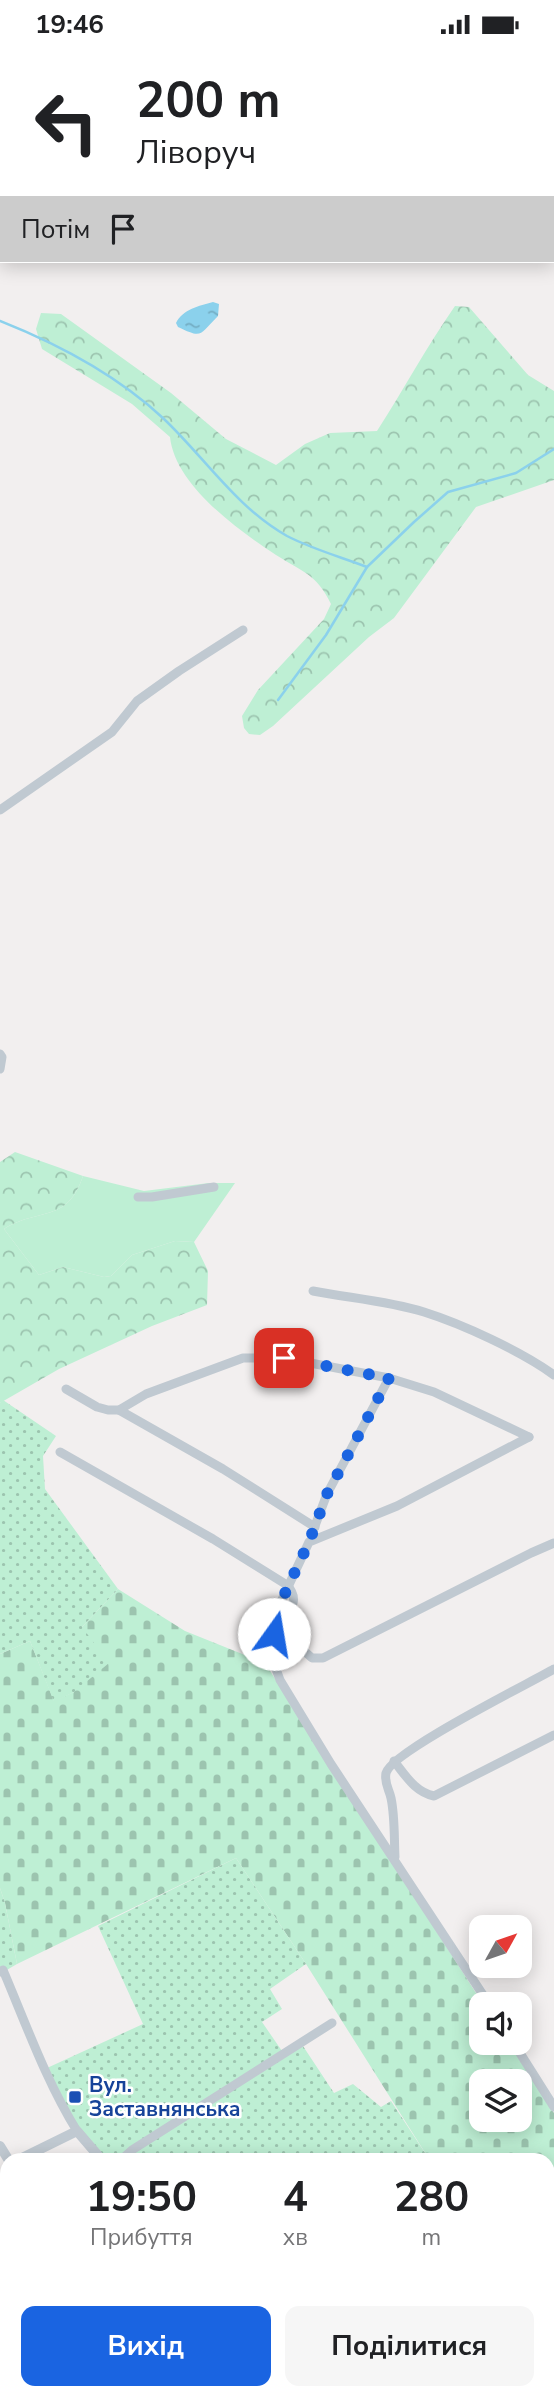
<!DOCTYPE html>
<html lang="uk">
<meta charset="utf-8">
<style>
:root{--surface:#fff;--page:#f6f6f6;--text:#202124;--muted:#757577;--accent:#1a64e1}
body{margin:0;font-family:"Nunito Sans",sans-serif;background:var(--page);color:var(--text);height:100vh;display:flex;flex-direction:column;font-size:26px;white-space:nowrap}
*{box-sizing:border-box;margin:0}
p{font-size:23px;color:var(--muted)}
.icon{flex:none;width:38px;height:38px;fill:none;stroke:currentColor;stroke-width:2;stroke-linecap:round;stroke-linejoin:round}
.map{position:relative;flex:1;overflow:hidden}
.panel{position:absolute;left:0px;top:2104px;width:555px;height:247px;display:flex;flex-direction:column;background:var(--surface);border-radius:21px 21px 0 0;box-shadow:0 4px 18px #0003}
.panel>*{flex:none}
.guide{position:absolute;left:0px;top:0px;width:555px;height:214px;box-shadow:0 4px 18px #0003;background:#fff;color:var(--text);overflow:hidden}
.needle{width:46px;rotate:50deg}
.fabs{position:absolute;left:469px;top:1866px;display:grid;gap:14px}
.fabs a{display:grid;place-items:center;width:63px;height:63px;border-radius:14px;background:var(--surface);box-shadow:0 4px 18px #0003;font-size:35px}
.pin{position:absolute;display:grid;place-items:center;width:60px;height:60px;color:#fff;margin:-30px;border-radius:14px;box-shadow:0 4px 10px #0006}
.me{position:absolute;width:77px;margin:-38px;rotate:13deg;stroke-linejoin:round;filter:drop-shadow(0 0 5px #0008)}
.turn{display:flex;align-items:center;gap:24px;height:147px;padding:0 21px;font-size:32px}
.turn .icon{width:91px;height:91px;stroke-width:2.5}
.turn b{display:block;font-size:49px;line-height:60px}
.then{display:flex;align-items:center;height:66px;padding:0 21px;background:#0003;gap:14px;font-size:26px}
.eta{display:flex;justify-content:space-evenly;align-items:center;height:119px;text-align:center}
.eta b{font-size:42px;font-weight:700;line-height:49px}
.cta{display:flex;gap:14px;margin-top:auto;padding:14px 21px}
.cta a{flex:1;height:80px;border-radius:14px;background:var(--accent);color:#fff;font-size:28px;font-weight:700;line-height:80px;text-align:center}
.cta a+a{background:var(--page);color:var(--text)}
.status{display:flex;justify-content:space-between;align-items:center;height:49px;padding:0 35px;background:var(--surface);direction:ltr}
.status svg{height:19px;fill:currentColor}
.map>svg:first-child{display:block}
.green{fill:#beefd4}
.forest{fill:url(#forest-crowns)}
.cemetery{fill:url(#cemetery-stones);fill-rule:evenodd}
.garden{fill:url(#garden-dots)}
.water{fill:url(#water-ripples)}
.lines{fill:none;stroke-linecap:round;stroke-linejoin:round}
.stream{stroke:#8bd1ec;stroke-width:2.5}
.minor{stroke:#c0c9d1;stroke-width:9}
.tertiary{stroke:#c0c9d1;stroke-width:10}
.route{stroke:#1a64e1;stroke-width:12;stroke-dasharray:0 21.6}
.transit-dot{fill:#1a4fb4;stroke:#fff;stroke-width:2.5}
.labels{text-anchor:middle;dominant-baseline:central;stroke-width:5;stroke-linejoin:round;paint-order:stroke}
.transit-label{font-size:21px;font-weight:bold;fill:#164399;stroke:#fff;text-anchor:start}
</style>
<div class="status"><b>19:46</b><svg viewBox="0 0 49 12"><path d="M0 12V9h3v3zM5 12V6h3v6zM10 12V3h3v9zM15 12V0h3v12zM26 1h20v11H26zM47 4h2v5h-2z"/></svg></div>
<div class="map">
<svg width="554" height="2350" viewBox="0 0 554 2350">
<defs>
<pattern id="forest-crowns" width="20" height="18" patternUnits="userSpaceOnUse" patternTransform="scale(1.75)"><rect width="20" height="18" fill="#beefd4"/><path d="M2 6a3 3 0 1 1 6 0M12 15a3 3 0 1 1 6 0" fill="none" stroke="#9cc4af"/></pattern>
<pattern id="cemetery-stones" width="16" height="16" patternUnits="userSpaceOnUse" patternTransform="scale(1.75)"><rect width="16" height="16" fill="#beefd4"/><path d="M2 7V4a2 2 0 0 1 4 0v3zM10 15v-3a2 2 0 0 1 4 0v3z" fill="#9cc4af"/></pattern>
<pattern id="garden-dots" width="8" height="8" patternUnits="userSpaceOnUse" patternTransform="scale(1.75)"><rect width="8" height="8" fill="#beefd4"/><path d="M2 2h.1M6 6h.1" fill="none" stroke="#9cc4af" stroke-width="1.8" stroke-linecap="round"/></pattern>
<pattern id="water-ripples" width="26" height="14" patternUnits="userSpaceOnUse" patternTransform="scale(1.75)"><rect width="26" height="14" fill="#8bd1ec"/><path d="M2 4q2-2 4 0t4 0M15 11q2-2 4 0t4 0" fill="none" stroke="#73acc2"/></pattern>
</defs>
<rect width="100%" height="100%" fill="#f2efef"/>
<!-- green -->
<path class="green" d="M83,1127L144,1142L209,1134H235L194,1193L175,1192L132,1206L111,1227L104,1228L63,1218L39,1226L4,1180C39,1158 67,1175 83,1127Z"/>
<!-- forest -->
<g class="forest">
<path d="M455,257L469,258L528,326L554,342V431L476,458L394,569L369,588L273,677L260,686L249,685L244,679L242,667L258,641L324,570L331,555C317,525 301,522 276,506C238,481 175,436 170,388L132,355L42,300L36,280L41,264L61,265L171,344L226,390L276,416L305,395L330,384L377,382C404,340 427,297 455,257Z"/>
<path d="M15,1103L83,1127C67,1175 39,1158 4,1180L39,1226L63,1218L104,1228L111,1227L132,1206L175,1192L194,1193L208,1222L207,1256L152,1277L59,1320L0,1354V1113Z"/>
</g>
<!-- cemetery -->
<path class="cemetery" d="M118,1540L185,1582L265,1614L483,1955L481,1993H508L554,2064V2232L548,2235V2110H429L306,1915L236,1809L17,1915L5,1854L0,1839V1605L30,1592L54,1652L74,1643L82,1578ZM481,2032H520V2070H481Z"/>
<!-- garden -->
<g class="garden">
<polygon points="3,1351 56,1387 43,1407 45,1440 118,1540 82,1578 109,1614 74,1643 54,1653 30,1592 0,1605 0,1354"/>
<polygon points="236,1809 306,1915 270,1940 282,1960 262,1973 282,2002 299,1991 334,2044 353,2035 381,2058 391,2052 429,2110 103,2110 78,2088 47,2019 143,1975 98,1877"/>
<polygon points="0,1839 5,1854 17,1915 0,1925"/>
</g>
<!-- water -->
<path class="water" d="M213,253L219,255L218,267C199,286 203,290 178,278L176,274C183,260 199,257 213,253Z"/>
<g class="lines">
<!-- stream -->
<g class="stream">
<path d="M0,272C58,295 118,327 164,370C205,409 237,459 287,487C312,500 341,508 367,518"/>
<polyline points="278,651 326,586 367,518 414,473 448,443 516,424 554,400"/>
</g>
<!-- minor -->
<g class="minor">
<polyline points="0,761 112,683 137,652 179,622 243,581"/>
<polyline points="0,1005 2,1008 0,1020"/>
<polyline points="138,1148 152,1148 214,1138"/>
<path d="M313,1242C349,1249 388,1252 424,1263C462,1275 521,1302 554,1326"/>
<polyline points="66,1340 97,1358 108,1361 119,1361 146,1345 243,1309 284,1309 389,1329 434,1343 529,1388"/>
<polyline points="119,1361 223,1420 315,1478"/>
<path d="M60,1403L213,1490L287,1536C298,1548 293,1556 287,1570L294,1593L312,1609H323L531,1504L554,1494"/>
<polyline points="313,1482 327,1445 389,1329"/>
<path d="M394,1712C406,1727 415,1743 434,1747L554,1686"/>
<path d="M395,1808C394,1789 395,1768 391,1749C389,1740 384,1734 386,1724C391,1703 528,1635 554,1620"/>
<path d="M0,1923L3,1921C26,1975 46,2032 77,2082"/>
<polyline points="489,1955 331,1715 280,1631 273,1612 274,1585 279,1557 309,1493 397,1457 529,1388"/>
<polyline points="513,1993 554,2058"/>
<polyline points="122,2110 132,2101 332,1974"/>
<polyline points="548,2236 554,2233"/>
<polyline points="112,2343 114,2350"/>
<polyline points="306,2350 320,2343"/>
</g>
<!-- tertiary -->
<g class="tertiary">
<polyline points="0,2097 8,2110"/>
<polyline points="20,2110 77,2082 101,2110"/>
<polyline points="353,2343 360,2350"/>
</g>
</g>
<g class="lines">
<!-- route -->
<polyline class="route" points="274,1585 279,1557 309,1493 327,1445 389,1329 284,1309"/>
</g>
<!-- markers -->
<rect class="transit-dot" x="68" y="2041" width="14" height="14" rx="3.5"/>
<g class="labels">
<!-- transit labels -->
<g class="transit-label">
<text x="89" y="2036">Вул.<tspan x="89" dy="24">Заставнянська</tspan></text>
</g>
</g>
</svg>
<div class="fabs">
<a><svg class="needle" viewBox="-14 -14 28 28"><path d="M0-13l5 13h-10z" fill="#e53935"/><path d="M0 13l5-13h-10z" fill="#757577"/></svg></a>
<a><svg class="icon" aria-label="sound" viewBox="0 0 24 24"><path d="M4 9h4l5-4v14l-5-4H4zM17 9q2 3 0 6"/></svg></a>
<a><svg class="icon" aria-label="layers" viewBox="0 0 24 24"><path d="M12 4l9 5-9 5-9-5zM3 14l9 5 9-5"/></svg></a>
</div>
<div class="pin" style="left:284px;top:1309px;background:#d93025"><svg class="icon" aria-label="arrive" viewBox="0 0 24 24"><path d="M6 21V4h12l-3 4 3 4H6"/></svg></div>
<svg class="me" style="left:274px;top:1585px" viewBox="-20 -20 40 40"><circle r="19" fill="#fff"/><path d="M0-13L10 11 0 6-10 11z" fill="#1a64e1"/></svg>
<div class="guide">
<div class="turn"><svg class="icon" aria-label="left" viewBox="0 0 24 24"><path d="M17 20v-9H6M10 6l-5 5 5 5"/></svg><div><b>200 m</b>Ліворуч</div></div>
<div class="then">Потім<svg class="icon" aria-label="arrive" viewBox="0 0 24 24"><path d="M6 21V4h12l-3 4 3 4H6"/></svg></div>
</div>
<section class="panel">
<div class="eta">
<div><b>19:50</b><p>Прибуття</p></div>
<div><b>4</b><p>хв</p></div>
<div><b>280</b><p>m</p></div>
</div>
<div class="cta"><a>Вихід</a><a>Поділитися</a></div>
</section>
</div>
